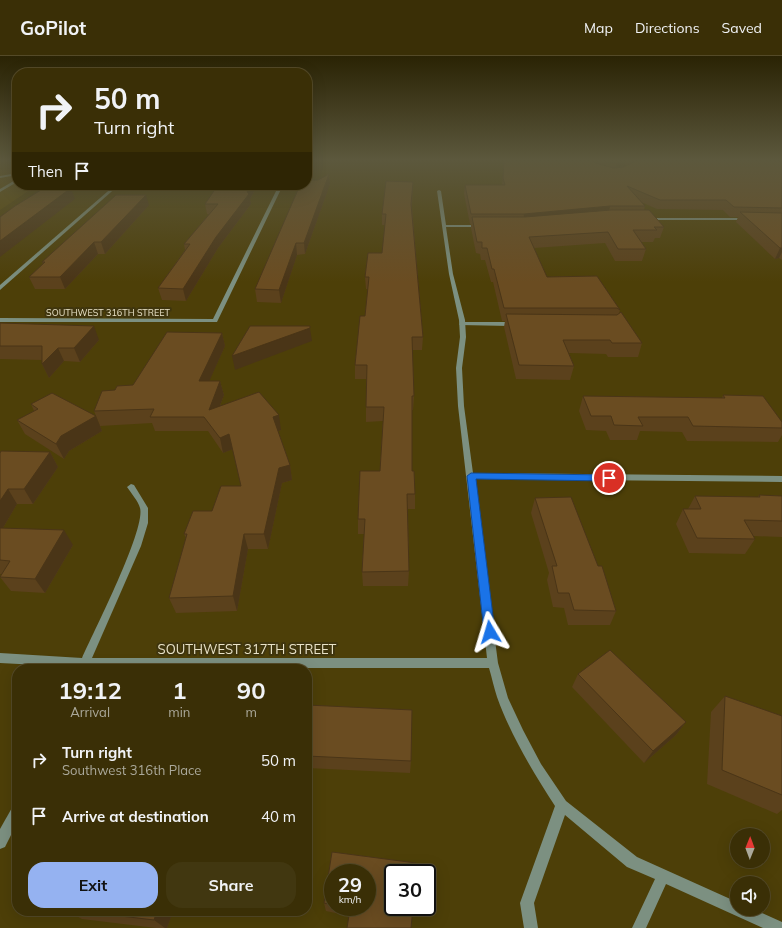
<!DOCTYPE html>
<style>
:root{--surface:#3a2f06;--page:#413710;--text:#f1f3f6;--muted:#aba99b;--line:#544a28;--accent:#95b2f1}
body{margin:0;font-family:Mulish,sans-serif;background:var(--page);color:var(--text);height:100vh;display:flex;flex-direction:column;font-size:15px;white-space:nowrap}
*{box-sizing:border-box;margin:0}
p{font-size:13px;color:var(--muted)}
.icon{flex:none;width:22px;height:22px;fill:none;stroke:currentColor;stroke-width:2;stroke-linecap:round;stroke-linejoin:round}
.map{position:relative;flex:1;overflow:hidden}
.panel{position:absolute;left:12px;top:608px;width:300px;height:252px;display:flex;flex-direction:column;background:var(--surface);border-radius:16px;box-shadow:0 4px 16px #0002,0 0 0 1px var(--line)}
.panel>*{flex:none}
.guide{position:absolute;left:12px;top:12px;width:300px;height:122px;border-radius:16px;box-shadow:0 4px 16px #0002,0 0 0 1px var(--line);background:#3a2f06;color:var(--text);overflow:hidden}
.needle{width:26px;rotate:1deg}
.buttons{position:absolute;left:730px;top:772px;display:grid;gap:8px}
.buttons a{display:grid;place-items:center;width:40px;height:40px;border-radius:50%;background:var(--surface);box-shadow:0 4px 16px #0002,0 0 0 1px var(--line);font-size:20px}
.speed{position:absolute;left:324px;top:808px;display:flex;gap:8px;font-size:20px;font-weight:700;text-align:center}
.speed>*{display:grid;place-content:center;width:52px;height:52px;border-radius:50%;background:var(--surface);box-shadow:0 4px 16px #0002,0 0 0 1px var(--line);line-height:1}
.speed small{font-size:10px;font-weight:400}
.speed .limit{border:2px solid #111;border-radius:6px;background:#fff;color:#111}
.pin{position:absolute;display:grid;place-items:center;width:34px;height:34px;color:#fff;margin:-17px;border:2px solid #fff;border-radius:50%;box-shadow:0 1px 4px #0007}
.me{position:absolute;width:44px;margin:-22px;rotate:353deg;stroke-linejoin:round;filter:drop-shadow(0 0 3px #0008)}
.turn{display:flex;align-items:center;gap:14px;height:84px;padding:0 16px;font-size:18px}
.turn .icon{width:52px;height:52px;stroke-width:2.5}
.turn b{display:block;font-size:28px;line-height:34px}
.then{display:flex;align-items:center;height:38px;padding:0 16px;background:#0003;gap:8px;font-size:15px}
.eta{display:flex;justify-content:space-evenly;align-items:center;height:68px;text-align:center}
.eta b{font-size:24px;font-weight:700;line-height:28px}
.action{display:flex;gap:8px;margin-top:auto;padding:8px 16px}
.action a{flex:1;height:46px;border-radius:16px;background:var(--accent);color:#111;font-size:16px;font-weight:700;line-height:46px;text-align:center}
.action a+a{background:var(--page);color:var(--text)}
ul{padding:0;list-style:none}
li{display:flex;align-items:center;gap:12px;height:56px;padding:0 16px}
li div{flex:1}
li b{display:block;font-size:15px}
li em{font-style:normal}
header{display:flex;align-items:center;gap:24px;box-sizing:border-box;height:56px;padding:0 20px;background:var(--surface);border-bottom:1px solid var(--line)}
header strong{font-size:19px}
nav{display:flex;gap:22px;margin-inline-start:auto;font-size:14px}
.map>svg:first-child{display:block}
.built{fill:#594906}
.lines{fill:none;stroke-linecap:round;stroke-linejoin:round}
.service{fill:#7c9081;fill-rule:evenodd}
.minor{fill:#7c9081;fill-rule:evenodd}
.wall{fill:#5b411c;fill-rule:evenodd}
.shaded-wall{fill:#4a3517}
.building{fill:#6a4c21;stroke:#4a3517}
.route{fill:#1a73e8;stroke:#114b97}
.labels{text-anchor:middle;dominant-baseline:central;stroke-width:4;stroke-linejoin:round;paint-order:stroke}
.far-street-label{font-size:9px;fill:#eae3c8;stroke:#3f350e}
.near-street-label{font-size:13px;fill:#eae3c8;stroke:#3f350e}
</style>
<header>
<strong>GoPilot</strong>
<nav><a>Map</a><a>Directions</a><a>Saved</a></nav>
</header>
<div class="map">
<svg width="782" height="872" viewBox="0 0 782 872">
<rect width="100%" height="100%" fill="#4d3f08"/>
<!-- built -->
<polygon class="built" points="0,104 17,104 17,129 37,129 0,154"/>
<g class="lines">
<!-- service -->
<g class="service">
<polygon points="17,117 17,119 0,122 0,120"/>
<polygon points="17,123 17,126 0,136 0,133"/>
<polygon points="462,266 516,266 519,268 516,270 460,269 459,268"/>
</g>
<!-- minor -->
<g class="minor">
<polygon points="115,129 119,129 0,234 0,229"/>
<polygon points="279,129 283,129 217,266 0,266 0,262 213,263"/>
<path d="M439,134L441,135L446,169H482L484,170L482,171H446L453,218L465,264L466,281L462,312L464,350L473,417L782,420V426L474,423L498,607L508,642L523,674L541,708L566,745L637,801L737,846V853H753L782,866V872H763L666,828L646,872H632L655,823L627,811L565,759L534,847L538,872H524L520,847L555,750C533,716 511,680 497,641C494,632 492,622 489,612H88L87,613H77V611L0,607V597L82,602C93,577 146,473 140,452C138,445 131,437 127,431L131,428L134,429L148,452V467L141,490L92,602H487L458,350L456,312L460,281L459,264L449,218L437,135Z"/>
<polygon points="647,162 747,162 749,163 747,164 646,164"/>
<polygon points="17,748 17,767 5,791 0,793 0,773 13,750"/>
</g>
</g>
<!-- wall -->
<g class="wall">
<polygon points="504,104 593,104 594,106 597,107 595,104 782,104 782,204 779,202 775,203 736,166 738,161 730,161 723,154 657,153 641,146 645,150 644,154 664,171 660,182 655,182 653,186 641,186 646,193 642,205 615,205 605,187 534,192 547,221 597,220 620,254 619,258 642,287 638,301 608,301 606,298 569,297 574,310 570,324 516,323 504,271 505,265 502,265 493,226 491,226 485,204 481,204 480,198 476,197 471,172 471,168 470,168 464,138 465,129 502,129"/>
<polygon points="329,118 330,128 305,198 297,199 281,247 257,246 255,233 318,124"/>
<polygon points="413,126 412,151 423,281 422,294 412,294 414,340 413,354 412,354 412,415 415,438 415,453 408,453 409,515 408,530 363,530 362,516 364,478 358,478 358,463 380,415 383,365 366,366 366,323 355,323 355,309 365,260 368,233 366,233 365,221 382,197 385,169 382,169 382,158"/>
<polygon points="256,132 250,143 251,148 218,192 186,245 162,244 158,232 185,194 184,188 209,158 207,158 205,148"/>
<polygon points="149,149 105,198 98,198 65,233 35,233 29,221 43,208 42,206"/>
<polygon points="0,267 99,284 80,306 64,305 49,322 42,308 42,304 0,303"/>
<polygon points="222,277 225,290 209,325 220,325 224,339 220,350 281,374 278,375 290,409 292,424 282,427 268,493 248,493 237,555 176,557 169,542 186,482 184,478 241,430 233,393 223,397 208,375 155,375 152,367 100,370 94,355 115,334 133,329"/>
<polygon points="723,339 782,366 782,379 778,386 687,385 682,376 640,375 637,384 610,384 606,375 586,374 579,355 583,340 722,342"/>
<polygon points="31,348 96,360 102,375 69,395 64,403 25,378 17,364 34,355"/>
<polygon points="50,396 58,411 33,448 17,448 3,472 73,489 45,537 11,535 0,521 1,518 0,518 0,397"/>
<polygon points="759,439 782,440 782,481 753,480 755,483 745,498 689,497 676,468 683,453 688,453 695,440 758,441"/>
<polygon points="535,442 598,510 616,555 610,569 568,569 564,552 553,551 547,524 549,517 531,457"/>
<polygon points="578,618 686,666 676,679 644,707 572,631"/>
<polygon points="725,640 782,660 782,754 777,758 707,728 711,656"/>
<polygon points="307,649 411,705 410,717 307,712"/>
<path d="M332,796L416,807L415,817H393V851H413L411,872H347L349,860L326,855L324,847ZM333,817H367V851H333Z"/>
<polygon points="67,855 173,855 167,872 156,872 82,863"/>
</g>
<!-- shaded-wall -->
<g class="shaded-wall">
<polygon points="626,105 624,114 615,116 617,107"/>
<polygon points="329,118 330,128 305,198 304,187"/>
<polygon points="251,129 255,129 256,132 250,143 251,148 218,192 186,245 183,233 216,181 247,136"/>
<polygon points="71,132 75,143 0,201 0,185"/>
<polygon points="146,139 149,149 105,198 101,186"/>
<polygon points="610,150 608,160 523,168 524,158"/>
<polygon points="94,186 98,198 65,233 60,221"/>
<polygon points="296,187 297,199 281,247 279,234"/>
<polygon points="780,192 782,192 782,196 779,202 775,203"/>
<polygon points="94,270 99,284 80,306 74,292"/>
<polygon points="310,272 312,285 235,314 232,300"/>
<polygon points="222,277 225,290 203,339 199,325"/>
<polygon points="58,292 64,305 49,322 42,308"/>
<polygon points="220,325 224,339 213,368 209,354"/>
<polygon points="279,359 281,374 276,376 273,361"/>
<polygon points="96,360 102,375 69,395 64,403 56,388 61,380"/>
<polygon points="229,378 233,393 223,397 220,382"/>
<polygon points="50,396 58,411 33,448 24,433"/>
<polygon points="290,409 292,424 282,427 268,493 264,478 279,412"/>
<polygon points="8,433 17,448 0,477 0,445"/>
<polygon points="64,474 73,489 45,537 35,523"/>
<polygon points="244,478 248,493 237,555 233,540"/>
<polygon points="686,666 676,679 644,707 653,695"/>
<polygon points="157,855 173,855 167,872 165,872 154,864"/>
</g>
<!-- building -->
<g class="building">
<polygon points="504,104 593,104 594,106 599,108 614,112 624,111 635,105 633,104 769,104 782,106 782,152 734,151 726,144 660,144 627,130 645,150 610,150 524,158 471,158 465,129 505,129 503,122"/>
<polygon points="602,104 624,104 626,105 617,107 606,106"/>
<polygon points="329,118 304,187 296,187 279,234 255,233 300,129 307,129 307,124 318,124"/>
<polygon points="386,125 413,126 411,148 423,281 412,281 414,340 412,340 412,415 414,415 415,438 407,438 409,515 362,516 365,463 358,463 360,415 380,415 384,351 366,351 367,309 355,309 360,260 365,260 369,221 365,221 368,197 382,197 386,158 382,158"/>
<polygon points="49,129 69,129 71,132 0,185 0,161 15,150"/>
<polygon points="218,129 251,129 247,136 249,138 216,181 183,233 158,232 190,188 184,188 218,148 205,148"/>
<polygon points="116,139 146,139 101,186 94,186 60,221 29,221 45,206 42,206"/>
<polygon points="611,154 649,154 664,171 654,171 657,174 633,174 646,193 618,193 608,176 529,181 547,221 597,220 620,254 617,252 504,252 494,213 492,213 487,192 482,192 482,186 477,186 472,161 525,161"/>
<polygon points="740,156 782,157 782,192 780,192"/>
<polygon points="621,256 642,287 612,287 610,284 563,284 574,310 519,309 506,258 617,259"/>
<polygon points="0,267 94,270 74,292 58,292 42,308 42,290 0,290"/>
<polygon points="250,270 310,270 310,272 232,300"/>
<polygon points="167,276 222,277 199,325 220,325 209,354 259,336 279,359 273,361 290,409 279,412 264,478 244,478 233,540 169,542 187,478 184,478 193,455 212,455 221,430 241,430 229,378 220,382 204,361 150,361 154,353 94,355 102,335 115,334 117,330 133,329"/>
<polygon points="52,337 96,360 61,380 56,388 17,364 38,353 31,348"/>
<polygon points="723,339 763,340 782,366 782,372 693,370 688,361 638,361 643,370 614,369 611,360 591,360 583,340 725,342"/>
<polygon points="1,395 50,396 24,433 8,433 0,445 0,397"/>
<polygon points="759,439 782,440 782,465 744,464 755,483 697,482 683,453 701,453 695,440 760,441"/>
<polygon points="571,441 598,510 602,510 616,555 574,554 569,537 558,537 552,510 557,510 535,442"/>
<polygon points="0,472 64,474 35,523 0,521 10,505 0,504"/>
<polygon points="610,594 686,666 653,695 578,618"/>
<polygon points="725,640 782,660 782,739 722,714"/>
<polygon points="307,649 412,654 411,705 307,700"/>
<polygon points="332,796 416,807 415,817 393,817 393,851 413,851 411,872 347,872 350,853 341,851 367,851 367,817 333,817 333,849 324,847"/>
<polygon points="79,855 157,855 154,864"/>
</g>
<!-- sky -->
<linearGradient id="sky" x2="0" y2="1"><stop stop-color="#2a2304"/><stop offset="0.46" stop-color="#5c583d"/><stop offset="1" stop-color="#5c583d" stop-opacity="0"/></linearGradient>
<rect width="782" height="226" fill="url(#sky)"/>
<!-- route -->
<polygon class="route" points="471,417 609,419 614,422 609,425 476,423 495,576 494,579 490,581 486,579 484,576 467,420"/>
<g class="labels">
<!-- far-street labels -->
<g class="far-street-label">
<text x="108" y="256">SOUTHWEST 316TH STREET</text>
</g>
<!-- near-street labels -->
<g class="near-street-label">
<text x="247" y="593">SOUTHWEST 317TH STREET</text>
</g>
</g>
</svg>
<div class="buttons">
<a><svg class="needle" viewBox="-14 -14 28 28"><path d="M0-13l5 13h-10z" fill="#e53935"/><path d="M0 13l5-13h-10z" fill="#aba99b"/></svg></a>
<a><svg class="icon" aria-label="sound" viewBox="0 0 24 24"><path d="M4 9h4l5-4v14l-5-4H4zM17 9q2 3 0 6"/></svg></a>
</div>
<div class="speed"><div>29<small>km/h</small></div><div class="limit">30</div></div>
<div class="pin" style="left:609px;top:422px;background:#d93025"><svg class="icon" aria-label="arrive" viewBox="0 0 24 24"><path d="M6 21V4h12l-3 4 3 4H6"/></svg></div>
<svg class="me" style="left:490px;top:576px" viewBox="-20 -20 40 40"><path d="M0-17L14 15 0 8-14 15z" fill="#1a73e8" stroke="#fff" stroke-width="4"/></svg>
<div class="guide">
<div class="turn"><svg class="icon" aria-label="right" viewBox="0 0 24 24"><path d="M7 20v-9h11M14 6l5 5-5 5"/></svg><div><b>50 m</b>Turn right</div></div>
<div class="then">Then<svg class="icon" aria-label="arrive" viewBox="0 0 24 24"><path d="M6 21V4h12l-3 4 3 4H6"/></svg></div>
</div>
<section class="panel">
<div class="eta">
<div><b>19:12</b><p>Arrival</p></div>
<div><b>1</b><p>min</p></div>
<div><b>90</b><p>m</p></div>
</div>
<ul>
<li><svg class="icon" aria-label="right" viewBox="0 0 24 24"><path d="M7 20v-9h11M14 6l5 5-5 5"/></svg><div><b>Turn right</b><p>Southwest 316th Place</p></div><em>50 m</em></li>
<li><svg class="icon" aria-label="arrive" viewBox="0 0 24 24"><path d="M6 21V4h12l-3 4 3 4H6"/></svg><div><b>Arrive at destination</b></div><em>40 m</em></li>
</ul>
<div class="action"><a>Exit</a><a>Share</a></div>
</section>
</div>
